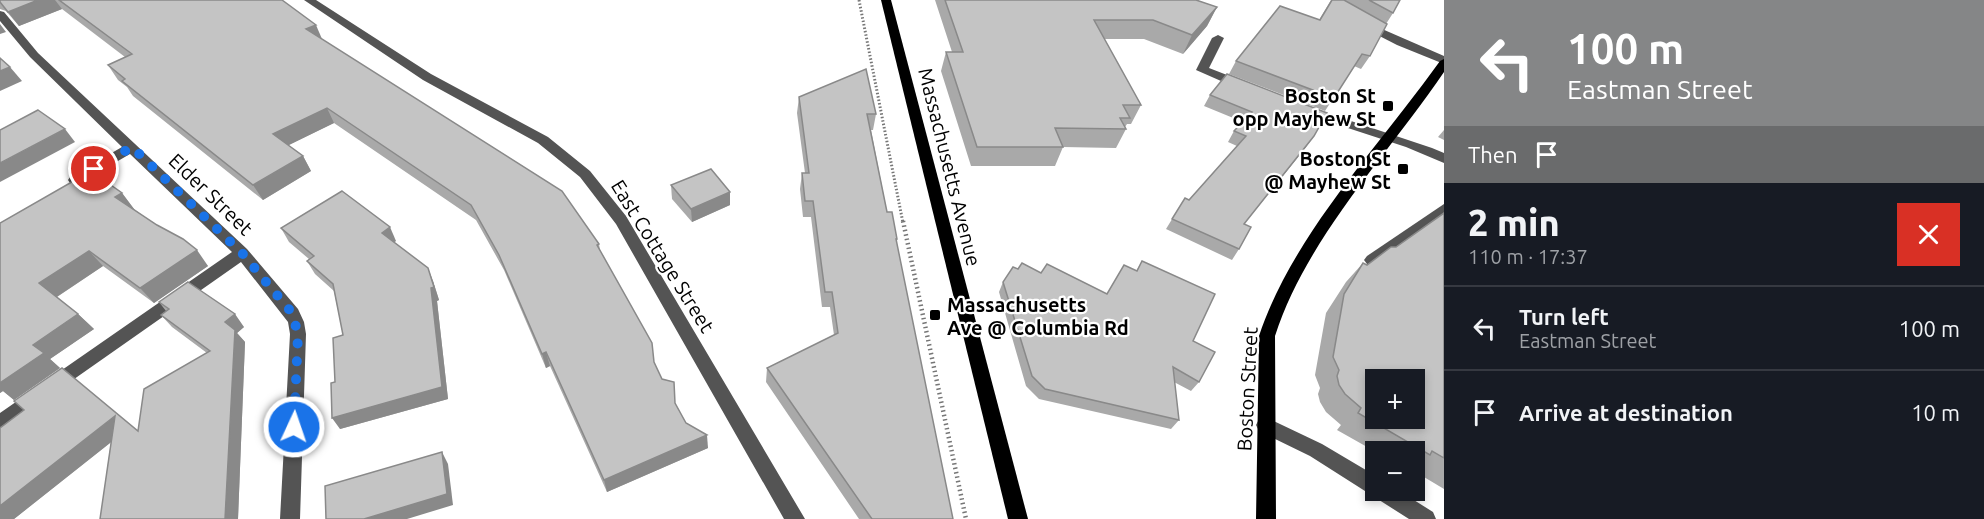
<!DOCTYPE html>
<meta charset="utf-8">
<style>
:root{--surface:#171b24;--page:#20242c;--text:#f1f3f6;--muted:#9ea1a6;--line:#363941}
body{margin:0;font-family:Ubuntu,sans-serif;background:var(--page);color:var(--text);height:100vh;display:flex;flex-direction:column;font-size:22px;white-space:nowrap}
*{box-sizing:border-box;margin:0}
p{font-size:20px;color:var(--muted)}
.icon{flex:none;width:33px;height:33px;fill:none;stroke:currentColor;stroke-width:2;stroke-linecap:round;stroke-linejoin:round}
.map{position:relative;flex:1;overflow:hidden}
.drawer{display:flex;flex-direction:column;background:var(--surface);width:540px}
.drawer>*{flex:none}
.top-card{background:#858687;color:#fff;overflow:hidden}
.tools{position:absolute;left:1365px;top:369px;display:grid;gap:12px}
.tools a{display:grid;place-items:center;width:60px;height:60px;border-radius:0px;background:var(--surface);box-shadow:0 3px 9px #0003;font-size:30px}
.pin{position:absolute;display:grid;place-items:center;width:51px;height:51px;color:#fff;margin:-26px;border:3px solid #fff;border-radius:50%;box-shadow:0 2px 6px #0007}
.me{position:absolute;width:66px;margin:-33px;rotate:3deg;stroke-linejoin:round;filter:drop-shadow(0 0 4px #0008)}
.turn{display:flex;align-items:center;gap:21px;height:126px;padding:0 24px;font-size:27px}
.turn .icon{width:78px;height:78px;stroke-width:2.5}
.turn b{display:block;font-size:42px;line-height:51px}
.then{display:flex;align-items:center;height:57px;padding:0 24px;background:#0003;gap:12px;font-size:22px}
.round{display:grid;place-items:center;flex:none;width:63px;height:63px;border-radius:0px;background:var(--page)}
.overview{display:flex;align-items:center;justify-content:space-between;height:102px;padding:0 24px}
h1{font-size:36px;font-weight:800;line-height:45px}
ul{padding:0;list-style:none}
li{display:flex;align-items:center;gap:18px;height:84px;padding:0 24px;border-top:2px solid var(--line)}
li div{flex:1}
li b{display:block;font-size:22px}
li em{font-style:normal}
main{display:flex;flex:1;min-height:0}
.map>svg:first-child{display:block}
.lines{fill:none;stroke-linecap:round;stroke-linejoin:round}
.path-far1{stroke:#767676;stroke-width:3;stroke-dasharray:1.5 2;stroke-linecap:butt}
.path{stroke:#767676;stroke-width:4.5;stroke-dasharray:1.5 3;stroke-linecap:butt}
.minor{fill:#545454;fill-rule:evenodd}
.major{fill:#000;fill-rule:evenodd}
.wall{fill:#a9a9a9}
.shaded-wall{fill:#898989}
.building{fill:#c4c4c4;stroke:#898989;stroke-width:1.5;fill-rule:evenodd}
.route{stroke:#1a73e8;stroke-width:10;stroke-dasharray:0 18}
.poi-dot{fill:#000;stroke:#fff;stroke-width:2}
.labels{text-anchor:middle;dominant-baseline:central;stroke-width:4.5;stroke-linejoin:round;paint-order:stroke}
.poi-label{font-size:20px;font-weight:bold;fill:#000;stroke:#fff;text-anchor:end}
.street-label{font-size:20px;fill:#000;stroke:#fff}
</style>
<main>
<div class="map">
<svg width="1444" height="519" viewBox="0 0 1444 519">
<rect width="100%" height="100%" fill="#fff"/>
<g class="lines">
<!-- path-far1 -->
<polyline class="path-far1" points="859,0 903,223"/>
<!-- path -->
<polyline class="path" points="903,221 966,519"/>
<!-- minor -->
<g class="minor">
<polygon points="304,0 316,0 431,74 548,137 590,171 626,216 805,519 784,519 616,224 580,177 538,143 423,80"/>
<polygon points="0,11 4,12 38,53 247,249 298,309 304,322 306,334 300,519 280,519 290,334 288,322 241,262 0,431 0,413 232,252 130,154 80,183 70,183 68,180 70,177 122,147 30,57 0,21"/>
<polygon points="1366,22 1444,56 1444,64 1397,45 1362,27 1360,25"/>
<polygon points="1218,35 1224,38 1209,68 1245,82 1245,88 1237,88 1196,70 1212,38"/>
<polygon points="1306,106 1432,148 1444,153 1444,163 1406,147 1302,113 1300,110"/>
<polygon points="1444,204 1444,216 1377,264 1367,264 1364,260 1367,256"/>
<polygon points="1265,417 1322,444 1376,476 1376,490 1398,490 1433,512 1436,519 1409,519 1310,456 1259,431 1256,425 1259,419"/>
</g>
<!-- major -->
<g class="major">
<polygon points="881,0 891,0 1028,519 1008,519"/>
<path d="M1444,59V72C1387,156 1306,239 1275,336L1276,519H1256L1259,336C1293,234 1378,148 1440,61Z"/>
</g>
</g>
<!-- wall -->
<g class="wall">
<polygon points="0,0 282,0 322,39 599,244 600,250 662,379 686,423 708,448 607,492 550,366 546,368 504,270 476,220 334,123 288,145 303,156 311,171 263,200 133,96 127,87 118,80 108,65 125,57 62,9 19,26 6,11 0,9"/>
<polygon points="935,0 1196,0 1217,7 1207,26 1183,54 1144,39 1104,39 1141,105 1131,124 1127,124 1125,127 1126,129 1116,148 1063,147 1055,166 971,166 941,71 946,52 952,52"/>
<polygon points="1331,0 1400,0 1393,13 1386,24 1370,56 1361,69 1354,66 1325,111 1229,74 1236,61 1319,20"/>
<polygon points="1227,74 1306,147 1244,224 1239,249 1232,260 1166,229 1185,198 1189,200 1237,146 1228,142 1234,131 1243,122 1204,106 1210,95"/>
<polygon points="799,97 876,114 873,130 871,130 887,212 897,239 896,244 953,519 859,519 766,382 767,368 834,335 830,307 822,307 811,217 803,217 800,189 802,173 805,173 797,113"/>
<polygon points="1444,130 1444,140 1438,137"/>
<polygon points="671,185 730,192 730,205 692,222 672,199"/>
<polygon points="122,193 134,209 208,266 154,303 103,266 57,297 78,314 94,329 50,359 60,368 14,400 3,391 0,393 0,223"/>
<polygon points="1444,213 1444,489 1414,471 1414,452 1376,452 1337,430 1341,425 1326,412 1320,402 1318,394 1320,388 1315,375 1326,313 1346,282 1363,263 1367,265 1396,247"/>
<polygon points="281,228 396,241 394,242 433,281 439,300 437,301 448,399 340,429 335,382 343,335 334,291 315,274 307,261 309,259 289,242"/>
<polygon points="1142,261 1193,341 1199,382 1191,391 1174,382 1179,420 1171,429 1039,399 1026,386 999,292 1003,282 1018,269 1041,273 1107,294 1136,271"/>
<polygon points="159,302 244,327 237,333 245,342 238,519 100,519 111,442 14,519 0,519 0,428 138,431 207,353 172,327 161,315 166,311"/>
</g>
<!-- shaded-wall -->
<g class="shaded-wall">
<polygon points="38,0 55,0 62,9 19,26 8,12"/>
<polygon points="1217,7 1207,26 1183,54 1192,35"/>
<polygon points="0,24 6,32 0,34"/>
<polygon points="316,25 322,39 306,29"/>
<polygon points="10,67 22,81 0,91 0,71"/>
<polygon points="327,108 334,123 281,149 273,134"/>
<polygon points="65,129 75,142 0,182 0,163"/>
<polygon points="1314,136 1306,147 1236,234 1244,224"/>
<polygon points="303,156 311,171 263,200 253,185"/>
<polygon points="730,192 730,205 692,222 691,209"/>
<polygon points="122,193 134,209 128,213 115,197"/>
<polygon points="390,227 396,241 388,246 382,233"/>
<polygon points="197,250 208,266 154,303 140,288"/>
<polygon points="89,251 103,266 55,298 39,283"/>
<polygon points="428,268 433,281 439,300 437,301 448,399 340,429 332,418"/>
<polygon points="78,314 94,329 50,359 60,368 14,400 3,391 0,393 0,383 33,345"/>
<polygon points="235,314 244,327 237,333 245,342 238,519 225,519 225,322"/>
<polygon points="546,352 550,366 546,368 542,354"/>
<polygon points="115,416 129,428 14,519 0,519 0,506"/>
<polygon points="707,435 708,448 607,492 604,480"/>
<polygon points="442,452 448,464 453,505 407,519 364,519"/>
</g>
<!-- building -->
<g class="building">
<polygon points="0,0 38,0 8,12 0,2"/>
<polygon points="59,0 282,0 316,25 306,29 562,191 599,244 597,245 652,343 654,362 662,379 674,382 675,403 686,423 707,435 604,480 546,352 542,354 499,255 471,205 327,108 273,134 303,156 253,185 122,81 125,79 108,65 132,54"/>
<polygon points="945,0 1196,0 1217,7 1192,35 1153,20 1094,20 1141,105 1123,105 1130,118 1120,118 1126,129 1055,128 1063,147 977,147 946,52 963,52"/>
<polygon points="1332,0 1344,0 1387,24 1370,56 1362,54 1334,98 1236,61 1280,6 1320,20"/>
<polygon points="1369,0 1400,0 1393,13"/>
<polygon points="0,58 10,67 0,71"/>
<polygon points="866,69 876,114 867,114 887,212 892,212 897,239 896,239 953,519 872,519 767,368 838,333 832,292 825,292 813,201 805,201 802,173 809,173 799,97"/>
<polygon points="1227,74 1327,113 1314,136 1244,224 1251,227 1239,249 1172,219 1185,198 1189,200 1246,136 1234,131 1252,112 1210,95"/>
<polygon points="38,110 65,129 0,163 0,130"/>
<polygon points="711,169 730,192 691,209 671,185"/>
<polygon points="91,171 122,193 115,197 157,225 183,239 197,250 140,288 89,251 39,283 78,314 33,345 44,353 0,383 0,223"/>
<polygon points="342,191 390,227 382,233 428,268 434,287 431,288 442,387 332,418 331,383 335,382 333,338 343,335 333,284 307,261 314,256 281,228"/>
<path d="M1444,213V458L1432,451L1430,455L1358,413L1361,408L1345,394L1339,385L1337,376L1339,370L1333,357L1344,294L1363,263L1367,265L1391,247H1396ZM1376,380H1414V418H1376Z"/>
<polygon points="1142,261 1215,294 1193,341 1215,352 1199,382 1173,367 1179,420 1045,389 1032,376 1003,282 1013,267 1018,269 1022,263 1041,273 1047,264 1107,294 1124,265 1137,271"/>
<polygon points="188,282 235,314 225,322 235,330 225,519 100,519 115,416 0,506 0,428 24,410 14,401 62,368 138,431 144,389 210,351 161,315 169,309 159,302"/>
<polygon points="442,452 447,494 364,519 326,519 325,486"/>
</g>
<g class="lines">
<!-- route -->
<polyline class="route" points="94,169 132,147 242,253 292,313 298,334 294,427"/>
</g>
<!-- markers -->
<g class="poi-dot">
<rect x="1382" y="100" width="12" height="12" rx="3"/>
<rect x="1397" y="163" width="12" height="12" rx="3"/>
<rect x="929" y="309" width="12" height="12" rx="3"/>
</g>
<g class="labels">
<!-- poi labels -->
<g class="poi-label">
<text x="1376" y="95">Boston St<tspan x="1376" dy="23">opp Mayhew St</tspan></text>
<text x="1391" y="158">Boston St<tspan x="1391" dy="23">@ Mayhew St</tspan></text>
<text x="947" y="304" text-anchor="start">Massachusetts<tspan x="947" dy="23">Ave @ Columbia Rd</tspan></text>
</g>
<!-- street labels -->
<g class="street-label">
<text transform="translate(950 167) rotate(76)">Massachusetts Avenue</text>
<text transform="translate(211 194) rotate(44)">Elder Street</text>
<text transform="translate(663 256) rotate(58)">East Cottage Street</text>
<text transform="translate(1247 389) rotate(-87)">Boston Street</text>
</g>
</g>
</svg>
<div class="tools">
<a>+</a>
<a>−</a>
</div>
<div class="pin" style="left:94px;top:169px;background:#d93025"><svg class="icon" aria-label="arrive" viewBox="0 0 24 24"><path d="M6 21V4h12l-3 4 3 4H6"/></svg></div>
<svg class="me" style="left:294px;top:427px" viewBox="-20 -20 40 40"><circle r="17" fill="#1a73e8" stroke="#fff" stroke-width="3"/><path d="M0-11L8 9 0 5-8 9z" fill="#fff"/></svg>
</div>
<section class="drawer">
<div class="top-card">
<div class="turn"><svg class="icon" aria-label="left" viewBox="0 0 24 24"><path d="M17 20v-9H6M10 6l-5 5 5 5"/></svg><div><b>100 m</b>Eastman Street</div></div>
<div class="then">Then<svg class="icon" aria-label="arrive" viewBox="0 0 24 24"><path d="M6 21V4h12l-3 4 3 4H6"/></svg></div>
</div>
<div class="overview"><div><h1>2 min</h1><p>110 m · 17:37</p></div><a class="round" style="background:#d93025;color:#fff"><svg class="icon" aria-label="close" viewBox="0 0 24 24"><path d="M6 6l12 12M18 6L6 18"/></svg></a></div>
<ul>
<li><svg class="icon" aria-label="left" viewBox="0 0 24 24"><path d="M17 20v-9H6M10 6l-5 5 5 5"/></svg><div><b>Turn left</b><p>Eastman Street</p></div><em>100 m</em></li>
<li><svg class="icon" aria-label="arrive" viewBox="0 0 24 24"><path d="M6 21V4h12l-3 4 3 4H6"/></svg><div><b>Arrive at destination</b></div><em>10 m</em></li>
</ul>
</section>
</main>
